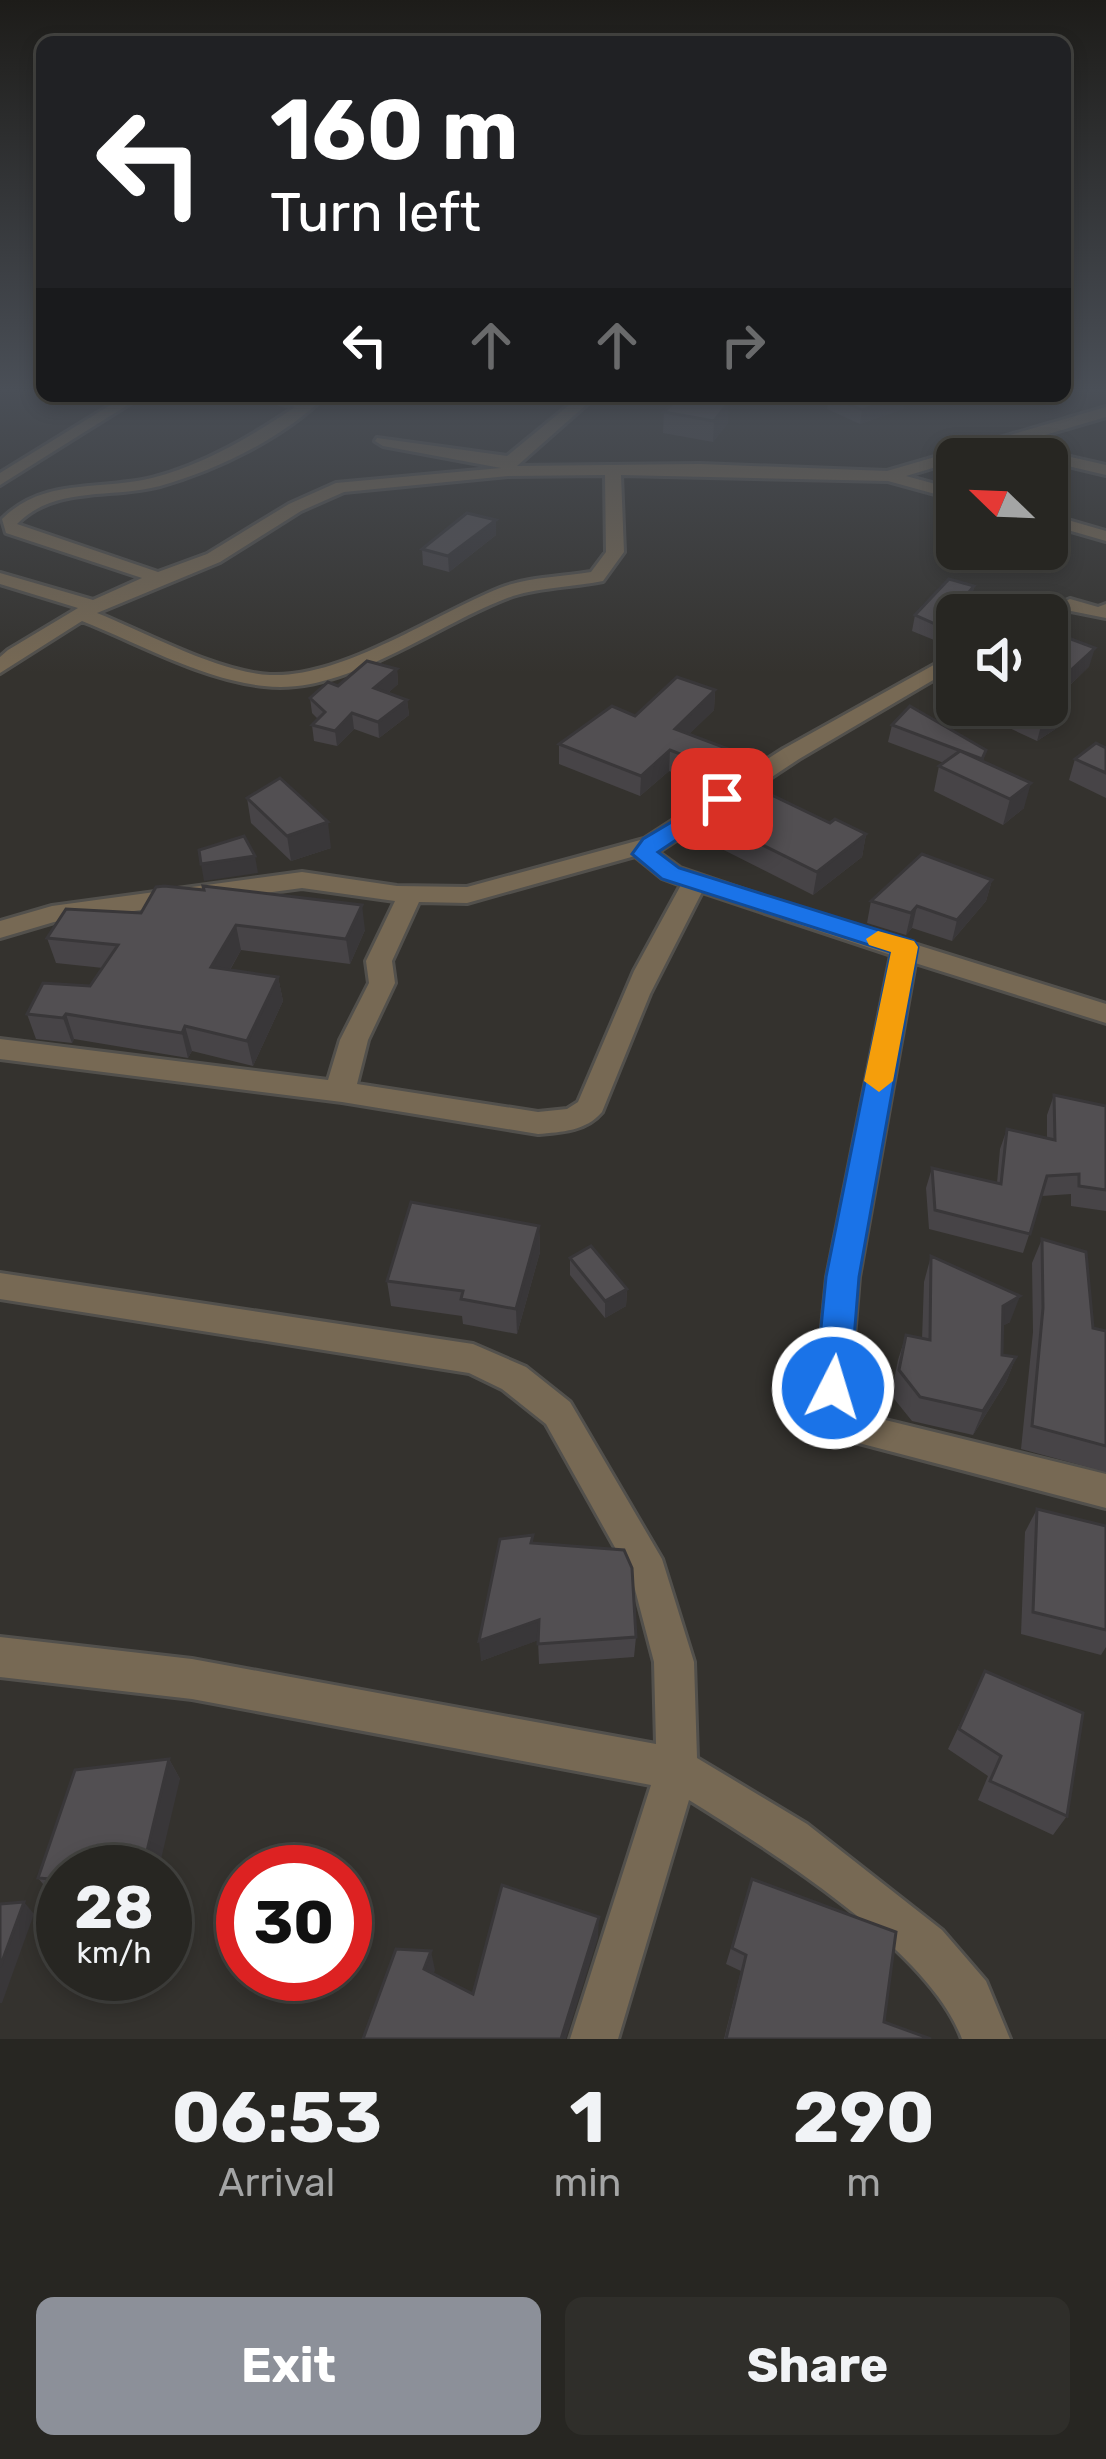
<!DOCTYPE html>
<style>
:root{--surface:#272622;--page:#2f2e2a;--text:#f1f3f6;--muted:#a4a5a5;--line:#434340;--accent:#8c9099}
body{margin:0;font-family:Rubik,sans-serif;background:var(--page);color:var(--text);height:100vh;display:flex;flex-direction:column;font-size:45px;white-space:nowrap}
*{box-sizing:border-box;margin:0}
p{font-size:39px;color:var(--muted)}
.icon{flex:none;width:66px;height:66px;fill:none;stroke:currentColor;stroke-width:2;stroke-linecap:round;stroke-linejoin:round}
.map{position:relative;height:2039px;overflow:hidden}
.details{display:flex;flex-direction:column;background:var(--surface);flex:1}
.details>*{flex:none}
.hud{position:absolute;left:36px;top:36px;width:1035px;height:366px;border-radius:18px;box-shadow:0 6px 18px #0003,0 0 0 3px var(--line);background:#202124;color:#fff;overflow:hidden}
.needle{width:78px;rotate:293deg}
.buttons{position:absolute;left:936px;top:438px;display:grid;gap:24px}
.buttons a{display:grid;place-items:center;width:132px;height:132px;border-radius:18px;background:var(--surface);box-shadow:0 6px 18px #0003,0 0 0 3px var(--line);font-size:60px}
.speed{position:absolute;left:36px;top:1845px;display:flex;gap:24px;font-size:60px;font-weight:700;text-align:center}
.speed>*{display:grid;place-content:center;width:156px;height:156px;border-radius:50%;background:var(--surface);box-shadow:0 6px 18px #0003,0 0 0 3px var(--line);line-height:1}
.speed small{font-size:30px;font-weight:400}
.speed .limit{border:18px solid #d22;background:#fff;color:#111}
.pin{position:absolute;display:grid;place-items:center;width:102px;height:102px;color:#fff;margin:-51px;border-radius:24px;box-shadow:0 6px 18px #0006}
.me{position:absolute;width:132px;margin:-66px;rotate:5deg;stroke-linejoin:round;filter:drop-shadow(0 0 9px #0008)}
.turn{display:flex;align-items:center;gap:42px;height:252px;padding:0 36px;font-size:54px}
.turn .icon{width:156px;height:156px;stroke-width:2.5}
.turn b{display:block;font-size:84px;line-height:102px}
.lanes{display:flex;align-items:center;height:114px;padding:0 36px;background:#0003;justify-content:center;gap:60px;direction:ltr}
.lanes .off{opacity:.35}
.eta{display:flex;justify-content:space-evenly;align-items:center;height:204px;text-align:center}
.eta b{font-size:72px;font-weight:700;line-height:84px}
.primary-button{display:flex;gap:24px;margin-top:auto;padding:24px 36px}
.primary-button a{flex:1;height:138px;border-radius:18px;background:var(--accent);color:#fff;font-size:48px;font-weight:700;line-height:138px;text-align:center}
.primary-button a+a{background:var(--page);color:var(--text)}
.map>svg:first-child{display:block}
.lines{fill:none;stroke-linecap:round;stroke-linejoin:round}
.minor-casing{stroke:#52504c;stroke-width:6}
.minor{fill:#776954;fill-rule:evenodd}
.wall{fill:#474447}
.shaded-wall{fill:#393739}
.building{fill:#524f52;stroke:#393739;stroke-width:3}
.route{fill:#1a73e8;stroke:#114b97;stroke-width:3}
.slow{fill:#f59e0b}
</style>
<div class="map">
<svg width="1106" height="2039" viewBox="0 0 1106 2039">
<rect width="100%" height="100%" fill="#34322e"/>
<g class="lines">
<!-- minor casing -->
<g class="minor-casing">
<g id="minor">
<polygon points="125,396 142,396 0,485 0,473"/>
<path d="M253,396L304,400L325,396C285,437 217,470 160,486C112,499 55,485 17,524L158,572L207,554L289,504L336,483L501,468L383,446L375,441L377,438L507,456L580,396H596L517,466L700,464L887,471L1106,407V417L1014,444L1106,465V475L996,449L906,476L957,490V500L888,481L621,475L624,552L603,581C574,587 541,587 513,596C439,622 345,697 264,686C201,679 140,644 82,621L0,673V657L8,650L78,608L0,584V573L93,600L142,578L6,533L2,519C44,477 99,491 152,478C203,465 252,436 295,407ZM605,475L606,552L591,572C562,577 527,577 500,588C433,615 343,678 270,675C217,672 147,633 97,613L220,562L301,511L344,492L508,476Z"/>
<polygon points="1047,514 1106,531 1106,541 1047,524"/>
<polygon points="1070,599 1098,607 1106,604 1106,618 1071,611 1047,620 1047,615 1035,615"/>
<path d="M957,652V666L799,759L658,852L680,868L783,903L1106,1004V1023L915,963L859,1277L850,1386L862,1406L877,1418L1106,1474V1508L855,1442L838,1428L816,1388L827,1277L891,955L702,892L650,994L602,1112C586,1131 562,1132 538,1134L342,1102L0,1059V1039L328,1080L340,1040L369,983L366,961L395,901L302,888L54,922L0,938V921L52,906L302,872L397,886L467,887L644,839L783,749ZM635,856L662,878L681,885L634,971L578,1102L567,1109L538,1112L357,1084L368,1040L395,983L392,961L419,902L467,903Z"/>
<path d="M0,1273L473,1344L526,1367L570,1402L662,1559L694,1662L697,1758L807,1824L942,1930L986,1981L1010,2039H962C930,1950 769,1850 689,1800L618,2039H570L651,1785L192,1699L0,1677V1637L192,1659L656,1744L654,1662L632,1578L546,1424L502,1389L469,1373L0,1299Z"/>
</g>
</g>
<!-- minor -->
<use href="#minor" class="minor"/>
</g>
<!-- wall -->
<g class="wall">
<polygon points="829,396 905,396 903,409 860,424 827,409"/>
<polygon points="664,412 728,423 713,442 663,433"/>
<polygon points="496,520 496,535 449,572 423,565 422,549"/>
<polygon points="974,586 971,602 967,606 972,608 970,615 957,615 957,631 939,642 912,631 915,615"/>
<polygon points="1089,667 1053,701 1065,707 1060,726 1037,741 975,712 977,705 1047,705"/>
<polygon points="397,669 398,684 388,693 407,700 409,715 379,738 354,729 337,746 314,741 312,725 318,719 312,713 310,698 338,686"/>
<polygon points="715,690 714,710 689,734 739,753 737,773 714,789 669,771 640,796 559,764 559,744 635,716"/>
<polygon points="892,725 986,750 983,761 1024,808 1003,825 934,791 939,766 944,763 888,742"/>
<polygon points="1106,748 1106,798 1069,780 1075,759"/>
<polygon points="247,798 331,848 291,861 251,823"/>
<polygon points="706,817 830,823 866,834 862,857 813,895 704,840"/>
<polygon points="992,880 986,901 952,941 912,928 906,935 867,923 871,901"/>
<polygon points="141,913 365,930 350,964 241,950 230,970 278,977 283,1001 253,1066 192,1051 188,1058 74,1039 72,1043 36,1039 27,1014 90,986 103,968 56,963 47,938"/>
<polygon points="1054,1095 1106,1106 1106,1211 1071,1206 1071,1194 1042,1196 1023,1253 929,1229 926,1188 932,1168 997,1183 1000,1149 1007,1129 1047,1138 1047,1115"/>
<polygon points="539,1226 540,1252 517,1334 463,1324 462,1316 391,1306 387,1281"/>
<polygon points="1042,1239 1093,1328 1106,1331 1106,1472 1021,1449 1033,1332 1032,1263"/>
<polygon points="931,1256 1010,1322 1002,1326 1002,1355 1016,1357 1006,1382 973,1435 912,1421 891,1395 898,1360 906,1335 922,1339 924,1282"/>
<polygon points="570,1258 627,1289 626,1306 605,1318 570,1275"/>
<polygon points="1037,1509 1106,1526 1106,1647 1101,1655 1021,1634 1025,1532"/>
<polygon points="533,1535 533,1543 636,1637 634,1657 539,1664 538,1640 481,1661"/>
<polygon points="985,1671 1067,1816 1053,1835 978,1800 988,1776 948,1749"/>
<polygon points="169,1759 180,1779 63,1872 63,1896 53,1896 38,1878"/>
<polygon points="752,1879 884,2022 931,2039 724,2039 741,1971 726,1964"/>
</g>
<!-- shaded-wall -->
<g class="shaded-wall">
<polygon points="905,396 903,409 860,424 862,410"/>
<polygon points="729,402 728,423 713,442 714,421"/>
<polygon points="496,520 496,535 449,572 448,556"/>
<polygon points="974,586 971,602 959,615 960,603"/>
<polygon points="957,616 957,631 939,642 942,627"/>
<polygon points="1095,648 1089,667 1037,715 1047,705 1047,692"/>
<polygon points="397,669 398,684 376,704 374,688"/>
<polygon points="715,690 714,710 674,749 675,729"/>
<polygon points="407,700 409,715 379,738 378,722"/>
<polygon points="1065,707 1060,726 1037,741 1042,722"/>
<polygon points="352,713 354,729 337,746 335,731"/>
<polygon points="670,750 669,771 640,796 641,776"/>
<polygon points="739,753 737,773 714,789 716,768"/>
<polygon points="1031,783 1024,808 1003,825 1010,799"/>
<polygon points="328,822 331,848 291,861 287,836"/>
<polygon points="866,834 862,857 813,895 817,872"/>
<polygon points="255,856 258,873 204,881 201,864"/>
<polygon points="992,880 986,901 952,941 957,920"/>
<polygon points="362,905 365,930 350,964 346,939"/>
<polygon points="917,906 912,928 906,935 911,913"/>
<polygon points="236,925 241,950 217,992 211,967"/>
<polygon points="278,977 283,1001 253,1066 247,1041"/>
<polygon points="66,1014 74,1039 72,1043 63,1018"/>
<polygon points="185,1026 192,1051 188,1058 182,1033"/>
<polygon points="539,1226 540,1252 517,1334 516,1309"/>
<polygon points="627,1289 626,1306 605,1318 605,1301"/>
<polygon points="1020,1296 1010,1322 993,1331 1003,1306"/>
<polygon points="1016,1357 1006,1382 973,1435 983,1411"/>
<polygon points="539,1620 539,1640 481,1661 479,1641"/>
<polygon points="169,1759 180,1779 158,1872 142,1872"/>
<polygon points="24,1902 34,1914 2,2003 0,2003 0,1967"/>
<polygon points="599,1917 598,1938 566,2039 561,2039"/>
<polygon points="431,1951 435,1970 429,1988 424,1969"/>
</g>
<!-- building -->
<g class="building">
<polygon points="680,396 691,396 729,402 714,421 664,412"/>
<polygon points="830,396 903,396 862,410"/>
<polygon points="467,513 496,520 448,556 422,549"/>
<polygon points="949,579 974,586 960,603 972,608 957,615 957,617 942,627 915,615"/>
<polygon points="1047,630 1095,648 1047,692"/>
<polygon points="367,661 397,669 374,688 407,700 378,722 352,713 335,731 312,725 325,712 310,698 328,682 338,686"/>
<polygon points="677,677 715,690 675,729 739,753 716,768 670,750 641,776 559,744 612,706 635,716"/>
<polygon points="1047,698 1065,707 1042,722 1006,705 1047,705"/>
<polygon points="910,706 986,750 982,759 892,725"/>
<polygon points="1096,743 1106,748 1106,773 1075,759"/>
<polygon points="960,751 1031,783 1010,799 939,766"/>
<polygon points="280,778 328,822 287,836 247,798"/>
<polygon points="751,785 830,823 835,819 866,834 817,872 706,817"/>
<polygon points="244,836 255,856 201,864 199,850"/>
<polygon points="922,854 992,880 957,920 917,906 911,913 871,901"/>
<polygon points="164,886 204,890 203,886 362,905 346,939 236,925 211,967 278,977 247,1041 185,1026 182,1033 66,1014 63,1018 27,1014 43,983 90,986 118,945 47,938 66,909 141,913 156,887"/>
<polygon points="1054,1095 1106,1106 1106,1190 1079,1186 1079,1174 1047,1176 1030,1234 935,1210 932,1168 1001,1184 1007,1129 1055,1140"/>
<polygon points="411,1202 539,1226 516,1309 461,1299 463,1291 387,1281"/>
<polygon points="1042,1239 1086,1252 1093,1328 1106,1331 1106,1446 1032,1426 1043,1308"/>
<polygon points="591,1246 627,1289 605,1301 570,1258"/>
<polygon points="931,1256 1020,1296 1003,1306 1002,1355 1016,1357 983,1411 920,1397 899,1370 906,1335 930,1340"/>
<polygon points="1037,1509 1106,1526 1106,1630 1033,1612"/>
<polygon points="533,1535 531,1543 624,1550 632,1568 636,1637 538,1644 539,1620 479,1641 500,1539"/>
<polygon points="985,1671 1083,1713 1067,1816 990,1781 1001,1756 959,1729"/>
<polygon points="169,1759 142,1872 63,1872 63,1880 38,1878 75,1770"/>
<polygon points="752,1879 896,1932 884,2022 931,2039 726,2039 746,1955 732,1948"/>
<polygon points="502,1885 599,1917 561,2039 363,2039 396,1949 431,1951 424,1969 473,1994"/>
<polygon points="24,1902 0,1967 0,1904"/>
</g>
<!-- sky -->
<linearGradient id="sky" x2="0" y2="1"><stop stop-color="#1d1c19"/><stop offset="0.58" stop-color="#4a4f57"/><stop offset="1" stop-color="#4a4f57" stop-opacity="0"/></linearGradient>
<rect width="1106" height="673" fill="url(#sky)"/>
<!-- route -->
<polygon class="route" points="722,792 730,794 730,804 658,852 679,868 914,941 918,947 859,1277 850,1388 845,1399 833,1404 821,1399 815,1388 826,1277 891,952 662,879 632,854 643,839"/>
<!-- slow -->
<polygon class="slow" points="878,931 914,941 918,947 893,1081 879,1092 864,1081 891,952 869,945 866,939"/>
</svg>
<div class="buttons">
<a><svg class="needle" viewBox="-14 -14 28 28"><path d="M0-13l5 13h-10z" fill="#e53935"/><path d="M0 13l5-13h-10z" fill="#a4a5a5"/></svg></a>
<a><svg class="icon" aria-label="sound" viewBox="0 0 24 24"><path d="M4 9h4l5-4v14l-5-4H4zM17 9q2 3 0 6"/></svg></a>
</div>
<div class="speed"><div>28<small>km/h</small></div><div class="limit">30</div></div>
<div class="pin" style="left:722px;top:799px;background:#d93025"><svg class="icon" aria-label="arrive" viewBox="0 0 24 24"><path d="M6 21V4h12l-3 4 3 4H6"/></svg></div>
<svg class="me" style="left:833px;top:1388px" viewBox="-20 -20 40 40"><circle r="17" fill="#1a73e8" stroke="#fff" stroke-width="3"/><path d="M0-11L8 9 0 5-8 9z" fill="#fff"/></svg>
<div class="hud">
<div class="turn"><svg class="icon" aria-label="left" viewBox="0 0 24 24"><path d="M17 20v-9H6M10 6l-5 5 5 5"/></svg><div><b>160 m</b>Turn left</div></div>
<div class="lanes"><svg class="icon" aria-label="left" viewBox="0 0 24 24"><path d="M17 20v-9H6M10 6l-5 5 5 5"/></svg><svg class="icon off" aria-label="ahead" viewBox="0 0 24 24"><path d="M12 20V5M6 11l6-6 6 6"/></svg><svg class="icon off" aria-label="ahead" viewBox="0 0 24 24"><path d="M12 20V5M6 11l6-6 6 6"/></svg><svg class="icon off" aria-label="right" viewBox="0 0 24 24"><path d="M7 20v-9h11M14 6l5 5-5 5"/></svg></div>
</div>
</div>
<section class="details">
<div class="eta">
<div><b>06:53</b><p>Arrival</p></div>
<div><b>1</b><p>min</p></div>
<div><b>290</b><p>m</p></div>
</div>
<div class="primary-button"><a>Exit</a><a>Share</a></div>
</section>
